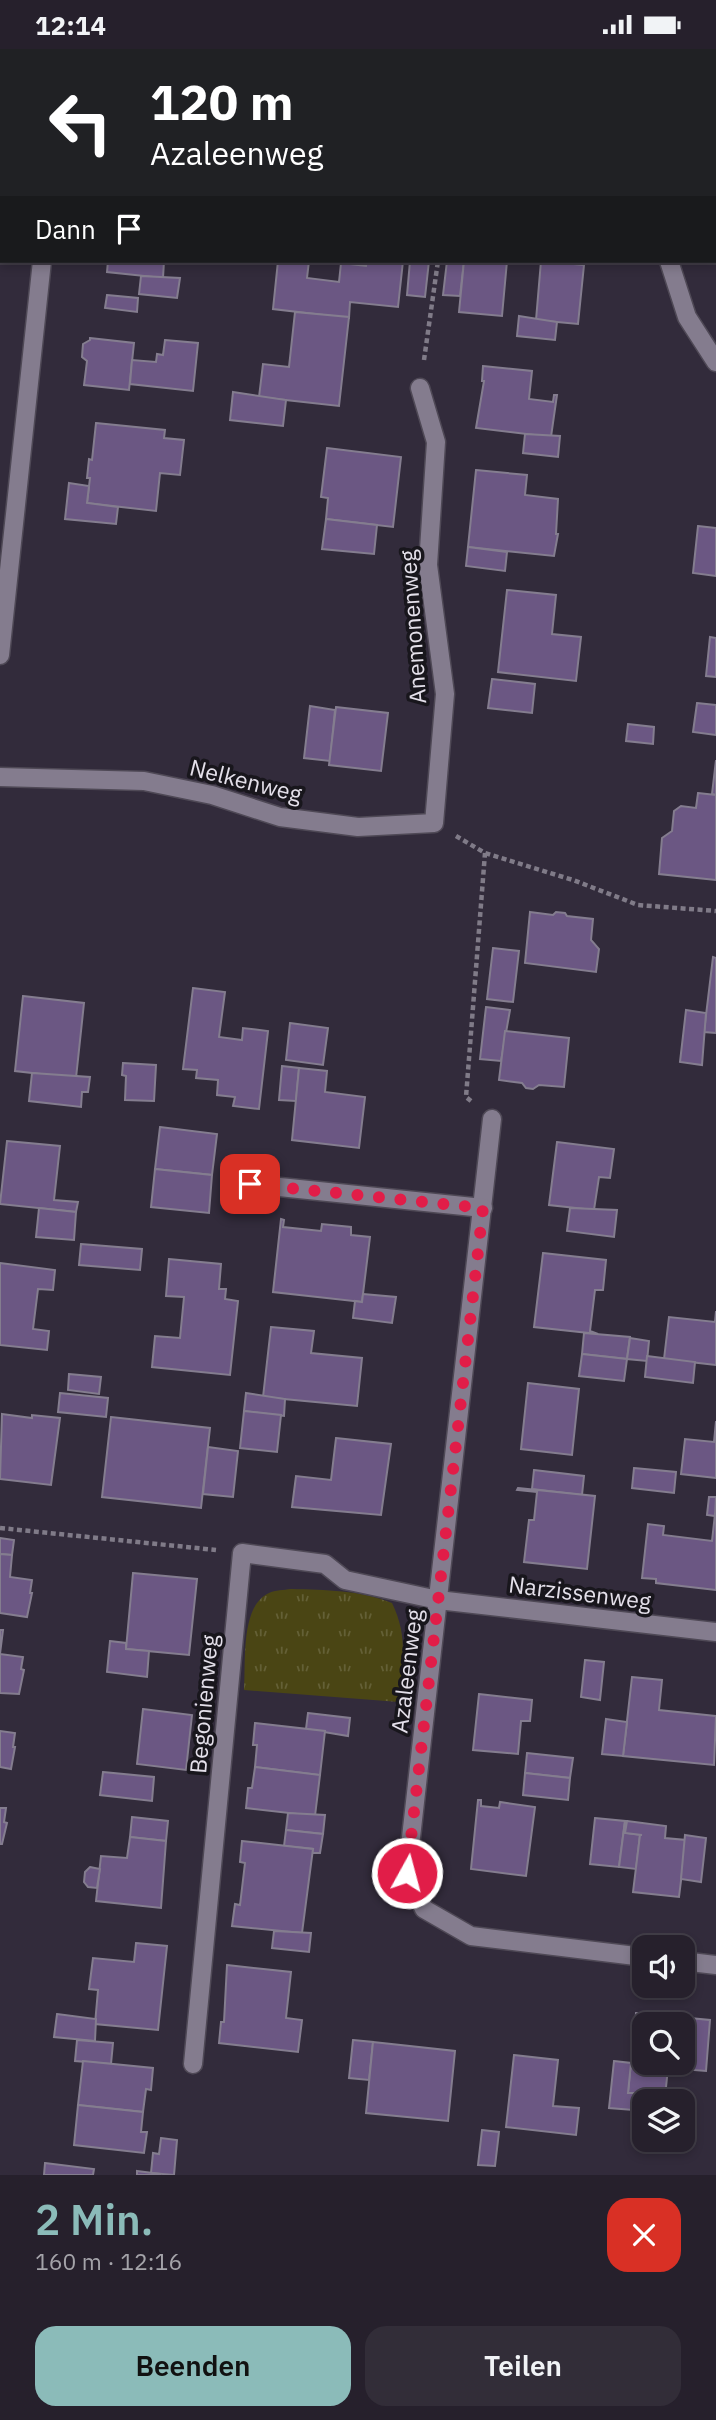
<!DOCTYPE html>
<html lang="de">
<meta charset="utf-8">
<style>
:root{--surface:#26202c;--page:#322d38;--text:#f1f3f6;--muted:#a4a3a9;--line:#423e48;--accent:#8bbbb9}
body{margin:0;font-family:"IBM Plex Sans",sans-serif;background:var(--page);color:var(--text);height:100vh;display:flex;flex-direction:column;font-size:26px;white-space:nowrap}
*{box-sizing:border-box;margin:0}
p{font-size:23px;color:var(--muted)}
.icon{flex:none;width:38px;height:38px;fill:none;stroke:currentColor;stroke-width:2;stroke-linecap:round;stroke-linejoin:round}
.map{position:relative;height:2126px;overflow:hidden}
.panel{display:flex;flex-direction:column;background:var(--surface);flex:1}
.panel>*{flex:none}
.top-card{position:absolute;left:0px;top:0px;width:718px;height:214px;box-shadow:0 4px 10px #0003,0 0 0 2px var(--line);background:#202124;color:#fff;overflow:hidden}
.tools{position:absolute;left:632px;top:1886px;display:grid;gap:14px}
.tools a{display:grid;place-items:center;width:63px;height:63px;border-radius:14px;background:var(--surface);box-shadow:0 4px 10px #0003,0 0 0 2px var(--line);font-size:35px}
.pin{position:absolute;display:grid;place-items:center;width:60px;height:60px;color:#fff;margin:-30px;border-radius:14px;box-shadow:0 4px 10px #0006}
.me{position:absolute;width:77px;margin:-38px;rotate:7deg;stroke-linejoin:round;filter:drop-shadow(0 0 5px #0008)}
.turn{display:flex;align-items:center;gap:24px;height:147px;padding:0 35px;font-size:32px}
.turn .icon{width:91px;height:91px;stroke-width:2.5}
.turn b{display:block;font-size:49px;line-height:60px}
.then{display:flex;align-items:center;height:66px;padding:0 35px;background:#0003;gap:14px;font-size:26px}
.round{display:grid;place-items:center;flex:none;width:74px;height:74px;border-radius:21px;background:var(--page)}
.headline{display:flex;align-items:center;justify-content:space-between;height:119px;padding:0 35px}
h1{font-size:42px;font-weight:600;line-height:52px;color:var(--accent)}
.primary-button{display:flex;gap:14px;margin-top:auto;padding:14px 35px}
.primary-button a{flex:1;height:80px;border-radius:21px;background:var(--accent);color:#111;font-size:28px;font-weight:600;line-height:80px;text-align:center}
.primary-button a+a{background:var(--page);color:var(--text)}
.status{display:flex;justify-content:space-between;align-items:center;height:49px;padding:0 35px;background:var(--surface);direction:ltr}
.status svg{height:19px;fill:currentColor}
.map>svg:first-child{display:block}
.park{fill:url(#park-tufts)}
.building{fill:#6b5783;stroke:#847d8f;stroke-width:2;fill-rule:evenodd}
.lines{fill:none;stroke-linecap:round;stroke-linejoin:round}
.street-casing{stroke:#4f4956;stroke-width:21}
.path{stroke:#807b88;stroke-width:4.5;stroke-dasharray:5 3.5;stroke-linecap:butt}
.street{stroke:#847c8e;stroke-width:18}
.route{stroke:#e11d48;stroke-width:12;stroke-dasharray:0 21.6}
.labels{text-anchor:middle;dominant-baseline:central;stroke-width:7;stroke-linejoin:round;paint-order:stroke}
.street-label{font-size:23px;fill:#e4e0ea;stroke:#18161c}
</style>
<div class="status"><b>12:14</b><svg viewBox="0 0 49 12"><path d="M0 12V9h3v3zM5 12V6h3v6zM10 12V3h3v9zM15 12V0h3v12zM26 1h20v11H26zM47 4h2v5h-2z"/></svg></div>
<div class="map">
<svg width="716" height="2126" viewBox="0 0 716 2126">
<defs>
<pattern id="park-tufts" width="24" height="20" patternUnits="userSpaceOnUse" patternTransform="scale(1.75)"><rect width="24" height="20" fill="#4a4514"/><path d="M3 7l-1-3M5 7V3M7 7l1-3M15 17l-1-3M17 17v-4M19 17l1-3" fill="none" stroke="#646036"/></pattern>
</defs>
<rect width="100%" height="100%" fill="#322b3b"/>
<!-- park -->
<path class="park" d="M291,1540C325,1541 360,1541 392,1554C409,1589 402,1616 399,1653L244,1641C246,1614 240,1557 269,1544C275,1541 284,1541 291,1540Z"/>
<!-- building -->
<g class="building">
<polygon points="130,0 185,0 129,2"/>
<polygon points="498,0 525,0 497,2"/>
<polygon points="525,0 604,0 524,2"/>
<polygon points="108,212 164,212 163,229 107,223"/>
<polygon points="278,212 309,212 307,229 339,233 341,214 366,217 367,212 403,212 398,258 350,253 349,269 273,260"/>
<polygon points="410,212 429,212 425,248 407,246"/>
<polygon points="447,212 464,212 460,247 443,246"/>
<polygon points="464,212 507,212 502,267 459,263"/>
<polygon points="541,212 584,216 578,275 536,271"/>
<polygon points="141,227 180,229 177,249 139,245"/>
<polygon points="107,246 138,249 137,263 105,259"/>
<polygon points="295,263 349,268 339,357 259,348 263,315 289,318"/>
<polygon points="519,267 557,273 555,291 517,287"/>
<polygon points="90,289 134,294 129,341 84,336 87,312 82,308 83,295 90,291"/>
<polygon points="165,291 198,294 193,342 130,335 132,311 156,313 157,305 163,306"/>
<polygon points="483,317 532,322 529,350 553,353 554,346 557,346 551,388 476,379 484,332 482,332"/>
<polygon points="233,343 286,351 283,377 230,371"/>
<polygon points="96,374 165,381 164,389 184,391 180,426 160,424 156,462 87,454 90,429 87,429 89,410 92,411"/>
<polygon points="525,385 560,387 558,408 523,404"/>
<polygon points="327,399 401,408 393,478 326,470 328,449 321,448"/>
<polygon points="476,421 527,426 525,446 558,450 556,485 558,485 554,507 468,498"/>
<polygon points="69,434 89,437 87,454 118,458 116,475 65,470"/>
<polygon points="326,470 377,476 374,505 322,500"/>
<polygon points="698,477 716,479 716,527 693,524"/>
<polygon points="468,498 507,503 505,522 466,517"/>
<polygon points="507,541 556,546 552,585 581,588 576,632 498,623"/>
<polygon points="710,588 716,589 716,628 706,627"/>
<polygon points="492,630 535,635 532,664 488,659"/>
<polygon points="697,654 716,656 716,686 693,683"/>
<polygon points="310,657 335,661 330,712 304,709"/>
<polygon points="336,658 388,664 381,722 329,716"/>
<polygon points="628,675 654,678 653,695 626,692"/>
<polygon points="716,711 716,746 712,745"/>
<polygon points="698,744 716,746 716,831 659,825 662,789 672,782 674,762 681,757 696,759"/>
<polygon points="530,863 553,866 556,863 565,864 567,867 593,870 591,891 599,900 596,923 525,914"/>
<polygon points="493,899 519,902 513,953 487,950"/>
<polygon points="713,908 716,909 716,984 704,983"/>
<polygon points="193,939 225,943 219,988 242,991 243,979 268,982 259,1060 233,1057 235,1048 217,1046 218,1031 196,1029 197,1021 183,1020"/>
<polygon points="23,947 84,954 76,1029 15,1022"/>
<polygon points="486,958 510,961 501,1012 480,1010"/>
<polygon points="686,961 706,964 702,1016 680,1013"/>
<polygon points="290,974 328,979 323,1016 286,1011"/>
<polygon points="505,982 569,989 564,1038 539,1036 533,1040 526,1039 522,1034 499,1031"/>
<polygon points="123,1014 156,1016 154,1052 125,1051 126,1027 122,1026"/>
<polygon points="282,1017 299,1019 296,1052 279,1051"/>
<polygon points="299,1019 327,1022 325,1043 365,1048 359,1099 292,1091"/>
<polygon points="32,1024 90,1028 88,1043 82,1043 81,1058 29,1052"/>
<polygon points="160,1078 217,1085 212,1126 155,1120"/>
<polygon points="7,1092 60,1097 54,1151 78,1153 76,1163 0,1155"/>
<polygon points="557,1093 614,1100 610,1129 599,1128 594,1161 549,1156"/>
<polygon points="155,1120 212,1126 209,1164 151,1158"/>
<polygon points="39,1159 76,1163 74,1191 36,1188"/>
<polygon points="570,1159 617,1161 614,1188 567,1182"/>
<polygon points="281,1170 284,1171 283,1178 321,1182 322,1175 351,1178 351,1186 370,1188 362,1253 273,1243"/>
<polygon points="81,1195 142,1200 140,1221 79,1216"/>
<polygon points="543,1204 606,1211 603,1241 595,1241 590,1282 598,1285 534,1278"/>
<polygon points="169,1210 221,1215 219,1240 226,1240 225,1250 238,1252 230,1326 152,1318 155,1287 180,1289 184,1248 166,1247"/>
<polygon points="0,1214 55,1221 53,1241 38,1240 33,1280 49,1282 47,1301 0,1296"/>
<polygon points="363,1245 396,1248 392,1274 353,1269 355,1252 362,1253"/>
<polygon points="716,1262 716,1316 664,1310 669,1268 715,1273"/>
<polygon points="271,1278 314,1282 311,1304 362,1309 357,1357 263,1348"/>
<polygon points="584,1284 630,1288 627,1310 582,1305"/>
<polygon points="630,1289 649,1292 647,1312 627,1310"/>
<polygon points="582,1305 627,1310 624,1332 579,1327"/>
<polygon points="647,1307 695,1313 693,1334 645,1328"/>
<polygon points="69,1325 101,1328 99,1345 68,1341"/>
<polygon points="528,1334 579,1340 572,1406 521,1400"/>
<polygon points="60,1344 108,1349 106,1368 58,1363"/>
<polygon points="246,1344 285,1350 284,1367 244,1362"/>
<polygon points="244,1362 281,1366 277,1403 240,1399"/>
<polygon points="2,1365 32,1369 32,1366 60,1369 51,1436 0,1430"/>
<polygon points="111,1368 210,1379 201,1459 102,1448"/>
<polygon points="716,1372 716,1429 681,1425 685,1390 714,1393"/>
<polygon points="336,1389 391,1395 381,1466 292,1458 296,1427 331,1431"/>
<polygon points="208,1398 238,1402 233,1448 203,1445"/>
<polygon points="634,1419 676,1423 674,1444 632,1439"/>
<polygon points="534,1421 584,1427 582,1446 532,1440"/>
<polygon points="518,1439 595,1447 587,1520 524,1513 529,1471 534,1471 537,1443 517,1441"/>
<polygon points="709,1448 716,1448 715,1467 707,1466"/>
<polygon points="715,1465 716,1465 716,1541 656,1534 656,1530 642,1529 648,1475 664,1477 663,1486 712,1492"/>
<polygon points="0,1489 14,1491 12,1506 0,1505"/>
<polygon points="0,1505 12,1506 10,1528 32,1531 30,1544 32,1544 27,1568 0,1564"/>
<polygon points="133,1524 197,1530 189,1606 126,1600"/>
<polygon points="0,1581 3,1581 0,1605 23,1608 21,1620 24,1621 19,1645 0,1644"/>
<polygon points="110,1592 126,1594 126,1600 149,1602 147,1628 107,1623"/>
<polygon points="585,1611 604,1613 600,1651 581,1648"/>
<polygon points="632,1628 662,1631 659,1661 716,1667 714,1716 623,1707"/>
<polygon points="479,1645 532,1651 530,1672 521,1672 518,1705 473,1701"/>
<polygon points="143,1660 192,1666 186,1721 137,1715"/>
<polygon points="308,1664 350,1669 348,1687 306,1680"/>
<polygon points="606,1670 627,1673 623,1707 602,1705"/>
<polygon points="255,1674 325,1682 320,1726 255,1718 257,1696 253,1696"/>
<polygon points="0,1682 15,1684 13,1698 15,1698 11,1720 0,1718"/>
<polygon points="527,1704 573,1709 570,1729 525,1724"/>
<polygon points="255,1718 320,1726 315,1767 246,1759 248,1739 252,1739"/>
<polygon points="103,1723 154,1728 152,1752 100,1746"/>
<polygon points="525,1724 570,1729 568,1751 523,1746"/>
<polygon points="478,1751 481,1751 481,1757 499,1759 500,1753 535,1758 526,1827 471,1820"/>
<polygon points="0,1759 6,1759 4,1773 7,1774 2,1795 0,1795"/>
<polygon points="288,1764 325,1766 323,1785 286,1781"/>
<polygon points="132,1768 168,1772 166,1792 130,1788"/>
<polygon points="595,1769 625,1772 619,1818 590,1815"/>
<polygon points="625,1772 627,1772 625,1784 642,1786 640,1786 636,1820 619,1818"/>
<polygon points="627,1772 666,1777 665,1789 686,1791 679,1848 633,1843 640,1786 642,1786 625,1784"/>
<polygon points="286,1781 323,1785 320,1804 312,1804 313,1800 284,1797"/>
<polygon points="685,1786 706,1789 701,1833 681,1830"/>
<polygon points="130,1788 166,1792 161,1859 96,1852 101,1807 127,1809"/>
<polygon points="242,1792 313,1800 302,1884 232,1877 235,1855 240,1856 245,1814 240,1813"/>
<polygon points="90,1818 100,1820 97,1839 88,1838 84,1833 85,1823"/>
<polygon points="274,1882 311,1884 309,1903 272,1899"/>
<polygon points="136,1894 167,1897 158,1981 95,1975 98,1941 89,1940 93,1909 134,1913"/>
<polygon points="227,1916 291,1923 286,1969 302,1971 298,2003 219,1994 221,1973 224,1973"/>
<path d="M636,1964L710,1971L706,2022L668,2019L665,2048L628,2044ZM644,1976H682V2014H644Z"/>
<polygon points="57,1965 96,1970 95,1992 54,1988"/>
<polygon points="77,1991 113,1994 111,2015 75,2012"/>
<polygon points="353,1991 373,1993 369,2031 349,2029"/>
<polygon points="373,1993 455,2002 448,2072 366,2064"/>
<polygon points="514,2006 558,2011 553,2057 579,2059 576,2086 506,2078"/>
<polygon points="83,2012 153,2019 151,2041 146,2040 143,2063 78,2056"/>
<polygon points="614,2012 631,2014 628,2044 634,2044 633,2061 609,2059"/>
<polygon points="78,2056 143,2063 141,2083 147,2083 144,2104 74,2096"/>
<polygon points="482,2081 499,2083 495,2117 478,2116"/>
<polygon points="161,2089 177,2091 174,2126 151,2124 153,2104 159,2105"/>
<polygon points="45,2114 94,2120 93,2126 44,2126"/>
<polygon points="137,2122 160,2125 160,2126 137,2126"/>
</g>
<g class="lines">
<!-- street casing -->
<g class="street-casing">
<g id="street">
<polyline points="65,2 66,0"/>
<polyline points="682,2 682,0"/>
<polyline points="669,212 687,268 716,313"/>
<polyline points="0,606 42,212"/>
<polyline points="0,728 144,732 212,746 280,768 358,778 434,774 445,645 428,516 436,393 420,339"/>
<polyline points="492,1070 407,1824 424,1860 471,1887 644,1908"/>
<polyline points="250,1135 483,1159"/>
<polyline points="682,1912 716,1916"/>
<polyline points="193,2015 242,1504 325,1515 345,1531 438,1551 716,1583"/>
</g>
</g>
<!-- path -->
<g class="path">
<polyline points="424,311 438,212"/>
<polyline points="456,787 485,804 573,831 638,856 716,862"/>
<polyline points="471,1052 466,1048 485,804"/>
<polyline points="0,1479 216,1501"/>
</g>
<!-- street -->
<use href="#street" class="street"/>
</g>
<g class="lines">
<!-- route -->
<polyline class="route" points="250,1135 483,1159 407,1824"/>
</g>
<g class="labels">
<!-- street labels -->
<g class="street-label">
<text transform="translate(412 578) rotate(-94)">Anemonenweg</text>
<text transform="translate(246 731) rotate(14)">Nelkenweg</text>
<text transform="translate(580 1543) rotate(7)">Narzissenweg</text>
<text transform="translate(406 1622) rotate(-83)">Azaleenweg</text>
<text transform="translate(203 1655) rotate(-85)">Begonienweg</text>
</g>
</g>
</svg>
<div class="tools">
<a><svg class="icon" aria-label="sound" viewBox="0 0 24 24"><path d="M4 9h4l5-4v14l-5-4H4zM17 9q2 3 0 6"/></svg></a>
<a><svg class="icon" aria-label="search" viewBox="0 0 24 24"><circle cx="10" cy="10" r="6"/><path d="M15 15l6 6"/></svg></a>
<a><svg class="icon" aria-label="layers" viewBox="0 0 24 24"><path d="M12 4l9 5-9 5-9-5zM3 14l9 5 9-5"/></svg></a>
</div>
<div class="pin" style="left:250px;top:1135px;background:#d93025"><svg class="icon" aria-label="arrive" viewBox="0 0 24 24"><path d="M6 21V4h12l-3 4 3 4H6"/></svg></div>
<svg class="me" style="left:407px;top:1824px" viewBox="-20 -20 40 40"><circle r="17" fill="#e11d48" stroke="#fff" stroke-width="3"/><path d="M0-11L8 9 0 5-8 9z" fill="#fff"/></svg>
<div class="top-card">
<div class="turn"><svg class="icon" aria-label="left" viewBox="0 0 24 24"><path d="M17 20v-9H6M10 6l-5 5 5 5"/></svg><div><b>120 m</b>Azaleenweg</div></div>
<div class="then">Dann<svg class="icon" aria-label="arrive" viewBox="0 0 24 24"><path d="M6 21V4h12l-3 4 3 4H6"/></svg></div>
</div>
</div>
<section class="panel">
<div class="headline"><div><h1>2 Min.</h1><p>160 m · 12:16</p></div><a class="round" style="background:#d93025;color:#fff"><svg class="icon" aria-label="close" viewBox="0 0 24 24"><path d="M6 6l12 12M18 6L6 18"/></svg></a></div>
<div class="primary-button"><a>Beenden</a><a>Teilen</a></div>
</section>
